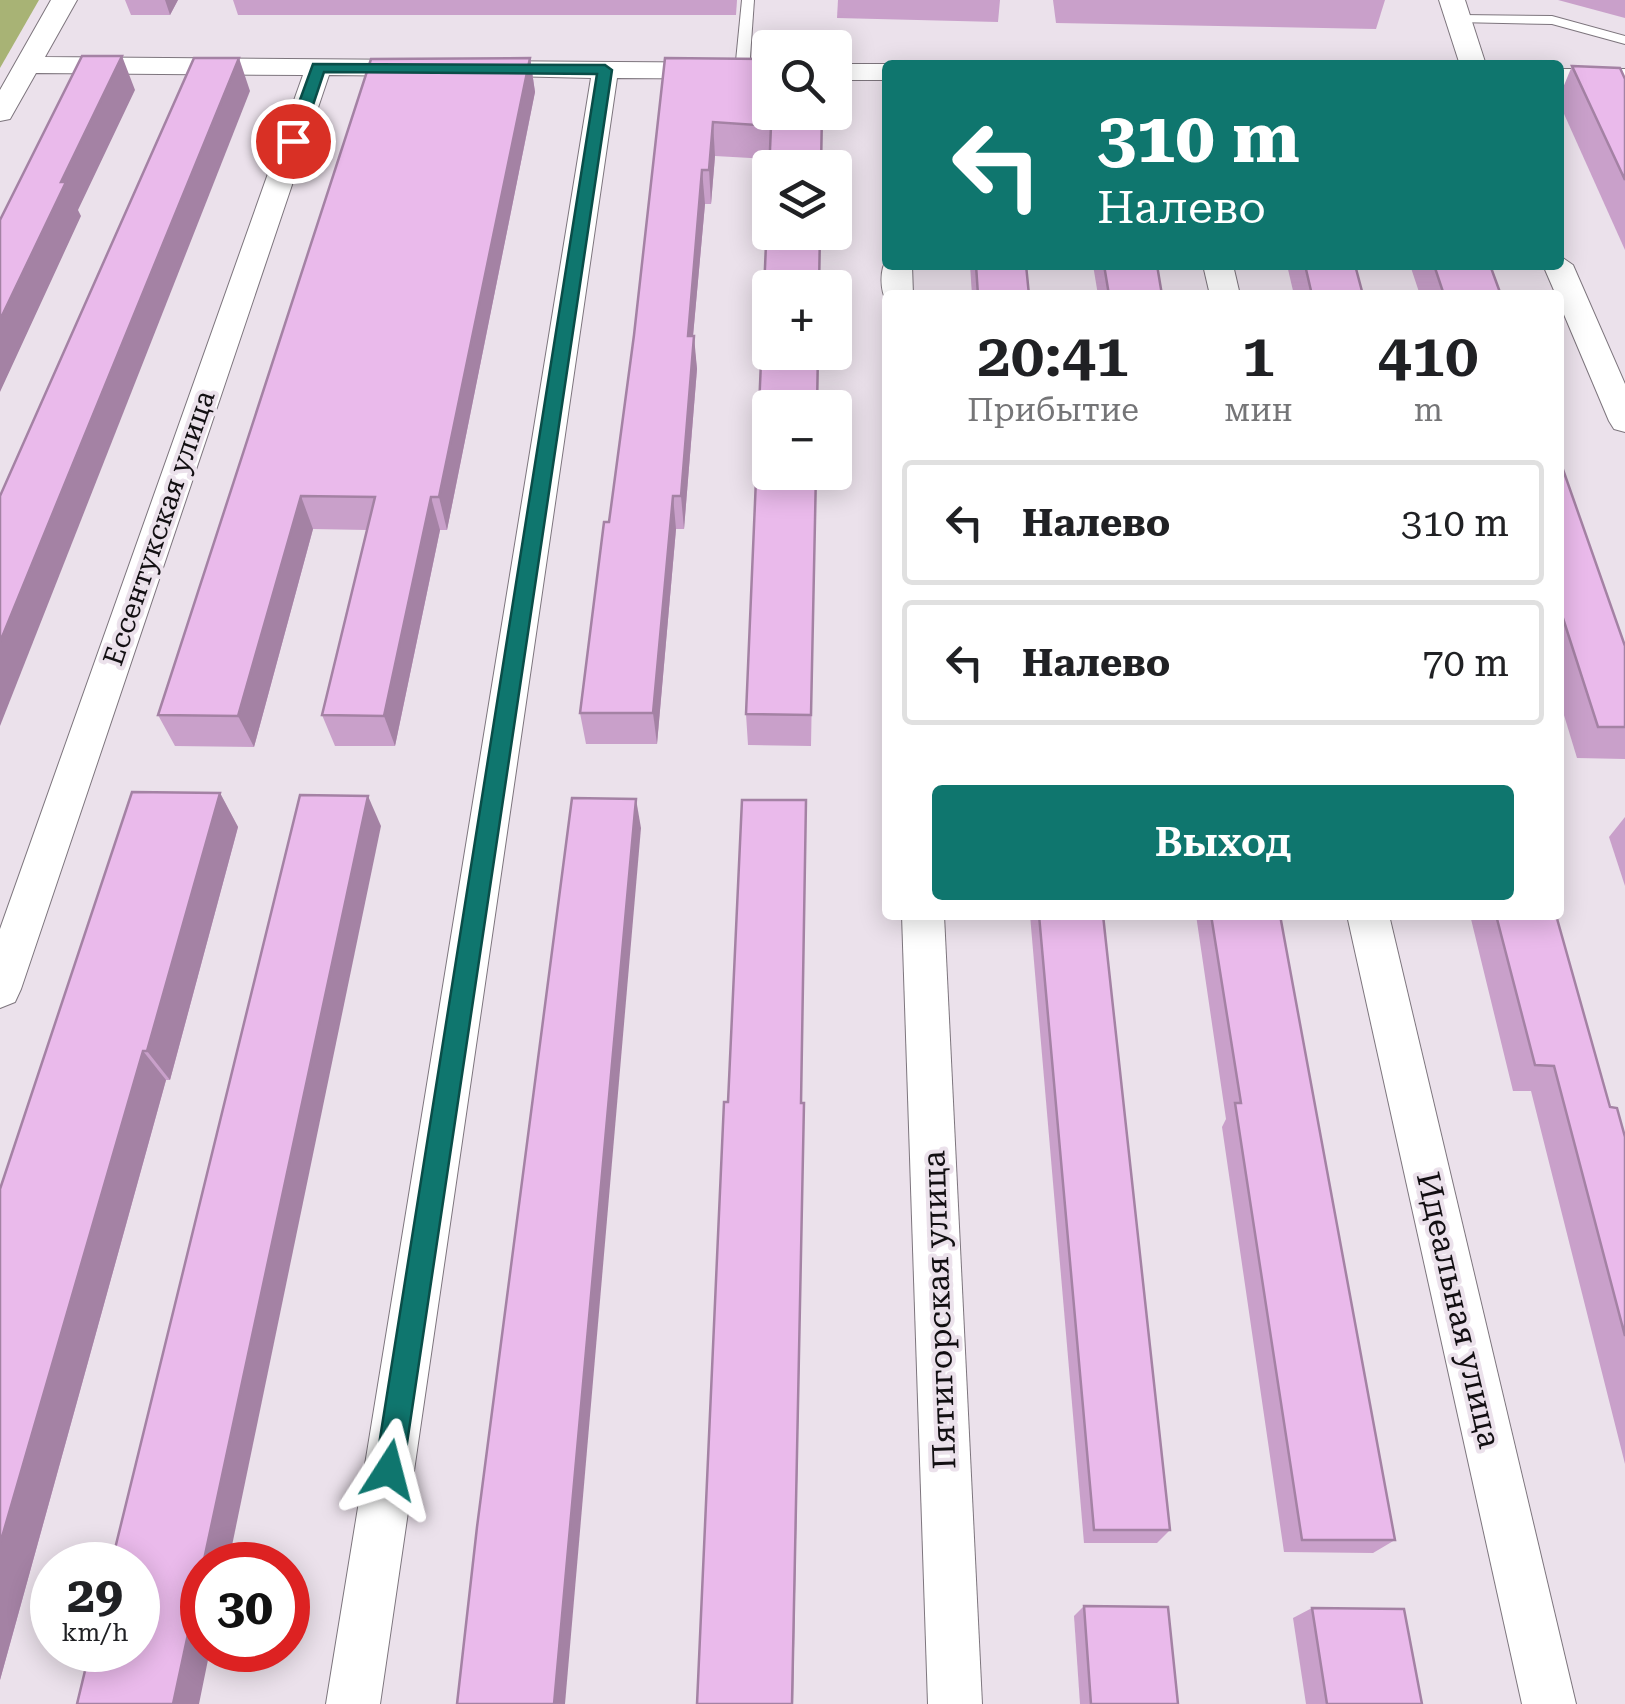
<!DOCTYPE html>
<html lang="ru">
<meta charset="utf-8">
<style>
:root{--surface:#fff;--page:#f2f2f2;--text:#202124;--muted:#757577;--line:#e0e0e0;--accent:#0f766e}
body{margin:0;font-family:"Roboto Serif",serif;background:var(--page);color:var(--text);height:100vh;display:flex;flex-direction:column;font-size:38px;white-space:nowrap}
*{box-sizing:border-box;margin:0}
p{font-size:32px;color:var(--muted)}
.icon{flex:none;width:55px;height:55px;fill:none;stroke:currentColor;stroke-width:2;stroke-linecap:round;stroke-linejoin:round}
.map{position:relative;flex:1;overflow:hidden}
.side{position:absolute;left:882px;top:290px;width:682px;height:630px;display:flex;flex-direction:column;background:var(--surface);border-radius:10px;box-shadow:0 5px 25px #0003}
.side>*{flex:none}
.banner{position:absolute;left:882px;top:60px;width:682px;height:210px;border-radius:10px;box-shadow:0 5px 25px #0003;background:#0f766e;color:#fff;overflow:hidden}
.tools{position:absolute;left:752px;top:30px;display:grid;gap:20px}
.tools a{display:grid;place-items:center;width:100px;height:100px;border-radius:10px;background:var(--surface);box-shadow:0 5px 25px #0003;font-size:50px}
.speed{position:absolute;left:30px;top:1542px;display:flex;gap:20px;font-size:50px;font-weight:700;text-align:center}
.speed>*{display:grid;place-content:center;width:130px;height:130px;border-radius:50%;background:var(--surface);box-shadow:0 5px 25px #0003;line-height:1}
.speed small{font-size:25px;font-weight:400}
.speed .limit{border:15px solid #d22;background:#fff;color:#111}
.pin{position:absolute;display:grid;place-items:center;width:85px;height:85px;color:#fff;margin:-42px;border:5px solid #fff;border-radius:50%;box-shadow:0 2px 10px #0007}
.me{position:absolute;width:110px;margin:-55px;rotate:9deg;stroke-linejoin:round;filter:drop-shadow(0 0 8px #0008)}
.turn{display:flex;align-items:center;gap:35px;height:210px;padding:0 50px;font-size:45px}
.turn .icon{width:130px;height:130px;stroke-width:2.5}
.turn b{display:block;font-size:70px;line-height:85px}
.eta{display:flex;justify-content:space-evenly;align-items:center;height:170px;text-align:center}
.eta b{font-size:60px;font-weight:600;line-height:70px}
.primary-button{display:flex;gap:20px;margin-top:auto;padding:20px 50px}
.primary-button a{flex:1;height:115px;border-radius:10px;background:var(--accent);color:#fff;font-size:40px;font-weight:600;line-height:115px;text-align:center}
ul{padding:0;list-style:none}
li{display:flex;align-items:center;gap:30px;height:125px;margin:0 20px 15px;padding:0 30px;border:5px solid var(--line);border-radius:10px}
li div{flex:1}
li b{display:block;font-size:38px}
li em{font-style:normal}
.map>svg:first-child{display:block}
.forest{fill:#a8b375}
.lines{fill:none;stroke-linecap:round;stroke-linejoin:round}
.lane-casing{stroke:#7d757d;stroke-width:2}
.street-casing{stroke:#7d757d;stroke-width:2}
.lane{fill:#fff;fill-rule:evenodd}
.street{fill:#fff;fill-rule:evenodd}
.wall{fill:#c9a0ca}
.shaded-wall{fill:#a482a4}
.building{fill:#eabaeb;stroke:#a482a4;stroke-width:2.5}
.route{fill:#0f766e;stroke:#0a4d48;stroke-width:2.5}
.labels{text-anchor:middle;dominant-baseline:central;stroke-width:8;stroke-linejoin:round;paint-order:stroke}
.street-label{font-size:28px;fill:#120f12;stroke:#ebe1eb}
.near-street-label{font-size:32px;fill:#120f12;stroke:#ebe1eb}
</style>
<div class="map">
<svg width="1625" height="1704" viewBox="0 0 1625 1704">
<rect width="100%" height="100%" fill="#ebe1eb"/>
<!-- forest -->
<polygon class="forest" points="0,0 39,0 0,68"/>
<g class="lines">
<!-- lane casing -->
<g class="lane-casing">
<g id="lane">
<polygon points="742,0 754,0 749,71 742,75 735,71"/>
<polygon points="1460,15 1552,16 1625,36 1625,44 1552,24 1456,22 1456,16"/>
</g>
</g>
<!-- street casing -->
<g class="street-casing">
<g id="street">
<polygon points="51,0 77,0 45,57 423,60 436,68 423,76 329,75 21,989 15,1002 0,1008 0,929 303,75 36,73 10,119 0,121 0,90"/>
<polygon points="1439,0 1465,0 1486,65 1460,65"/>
<polygon points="481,61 770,63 770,79 617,78 380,1704 326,1704 591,78 472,75 468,69 472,63"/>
<polygon points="835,64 888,64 892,65 888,65 888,80 835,80"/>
<rect x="1560" y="69" width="65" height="16"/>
<polygon points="1560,256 1573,265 1625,384 1625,432 1614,429 1609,421 1560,305 1560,295 1556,295 1543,265 1560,265"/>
<path d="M888,258V265H912L913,295H888L887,302C880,291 879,268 888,258Z"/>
<polygon points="1203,265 1233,265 1240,295 1210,295"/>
<polygon points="902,915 944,915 982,1704 928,1704"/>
<polygon points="1347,915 1389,915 1576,1704 1522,1704"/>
</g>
</g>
<!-- lane -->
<use href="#lane" class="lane"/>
<!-- street -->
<use href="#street" class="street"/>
</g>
<!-- wall -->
<g class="wall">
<polygon points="125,0 178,0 170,15 131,15"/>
<polygon points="233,0 737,0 736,15 238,15"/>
<polygon points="838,0 1000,0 998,22 837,18"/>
<polygon points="1053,0 1385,0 1376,29 1056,23"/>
<polygon points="1558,0 1625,0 1625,18"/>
<polygon points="530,58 535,92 447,530 440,530 395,746 335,746 322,715 367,530 313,529 254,747 175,746 158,715"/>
<polygon points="665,58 770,59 816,472 811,746 748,745 746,714 770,159 715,156 711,204 705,204 693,336 697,369 684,529 676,529 657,744 586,744 580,713 609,522 634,335"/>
<polygon points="1572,66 1625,79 1625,250 1560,105 1560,95"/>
<polygon points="970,265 1026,265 1029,295 972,295"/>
<polygon points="1093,265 1157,265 1162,295 1098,295"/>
<polygon points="1287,265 1355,265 1363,295 1294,295"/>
<polygon points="1410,265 1490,265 1501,295 1420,295"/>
<polygon points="1560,461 1625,646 1625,759 1577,758 1560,702"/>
<polygon points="220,793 238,827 170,1080 166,1080 0,1680 0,1189"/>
<polygon points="1625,817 1625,886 1609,837"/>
<polygon points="1030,915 1103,915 1170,1530 1157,1543 1084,1543"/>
<polygon points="1196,915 1280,915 1395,1540 1373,1553 1284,1552 1222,1127 1226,1119"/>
<polygon points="1470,915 1556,915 1610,1107 1625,1137 1625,1464 1531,1091 1513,1091"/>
<polygon points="1084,1606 1178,1704 1080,1704 1074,1616"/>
<polygon points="1312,1608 1422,1704 1306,1704 1293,1618"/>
</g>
<!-- shaded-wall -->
<g class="shaded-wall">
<polygon points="165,0 178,0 170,15"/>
<polygon points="122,56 135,90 78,210 81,216 0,392 0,320 61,182"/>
<polygon points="239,58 250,91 0,726 0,642"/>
<polygon points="530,58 535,92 447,530 439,497"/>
<polygon points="713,122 715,156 711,204 709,170"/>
<polygon points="702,170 705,204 690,369 688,336"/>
<polygon points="694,336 697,369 684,529 681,496"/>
<polygon points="301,496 313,529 254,747 238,716"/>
<polygon points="673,496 676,529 657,744 653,713"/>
<polygon points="431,497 440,530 395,746 384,716"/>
<polygon points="220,793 238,827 170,1080 147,1051"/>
<polygon points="368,796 381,826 228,1565 203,1565"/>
<polygon points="636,799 641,828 565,1704 554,1704"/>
<polygon points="143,1051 166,1080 0,1680 0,1544"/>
<polygon points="804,1103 793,1704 792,1704"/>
<polygon points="202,1566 202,1650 210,1650 199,1704 173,1704"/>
</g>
<!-- building -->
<g class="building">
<polygon points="82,56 122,56 61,182 66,182 0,320 0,220"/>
<polygon points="194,58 239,58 0,642 0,496"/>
<polygon points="530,58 439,497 431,497 384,716 322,715 375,497 301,496 238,716 158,715 371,59"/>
<polygon points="665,58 770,59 770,112 822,112 821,168 770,168 770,232 820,232 819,288 770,288 770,352 818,352 817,408 770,408 770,472 816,472 811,715 746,714 771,126 713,122 709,170 702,170 688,336 694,336 681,496 673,496 653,713 580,713 604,522 609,522 634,335"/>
<polygon points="963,63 1009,63 1010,65 963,65"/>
<rect x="1072" y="63" width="46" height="2"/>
<polygon points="1256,63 1296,64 1296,65 1257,65"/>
<polygon points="1572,66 1620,68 1625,79 1625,180"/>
<polygon points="976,265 1026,265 1029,295 978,295"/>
<polygon points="1104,265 1157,265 1162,295 1109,295"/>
<polygon points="1305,265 1355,265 1363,295 1312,295"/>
<polygon points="1434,265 1490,265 1501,295 1444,295"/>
<polygon points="1560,461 1625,646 1625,727 1598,727 1560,609"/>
<polygon points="132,792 220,793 147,1051 143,1051 0,1544 0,1189"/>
<polygon points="300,795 368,796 173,1704 77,1704 90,1650 138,1650 138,1565 111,1565"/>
<polygon points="572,798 636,799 554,1704 457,1704 477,1527"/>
<polygon points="742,800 806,800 801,1103 804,1103 792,1704 697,1704 724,1102 728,1102"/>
<polygon points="1039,915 1103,915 1170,1530 1094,1530"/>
<polygon points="1211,915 1280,915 1395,1540 1302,1540 1235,1103 1241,1103"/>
<polygon points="1496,915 1556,915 1610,1107 1617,1108 1625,1137 1625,1336 1554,1066 1535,1065"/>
<polygon points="1084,1606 1168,1607 1178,1704 1091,1704"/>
<polygon points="1312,1608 1404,1609 1422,1704 1327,1704"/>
</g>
<!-- route -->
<polygon class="route" points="313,64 605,65 612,70 403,1470 399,1481 389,1485 379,1481 375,1470 597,74 324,72 301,141 287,145 285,141"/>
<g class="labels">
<!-- street labels -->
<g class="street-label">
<text transform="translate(159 528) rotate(-71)">Ессентукская улица</text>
</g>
<!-- near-street labels -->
<g class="near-street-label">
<text transform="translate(939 1310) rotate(-92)">Пятигорская улица</text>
<text transform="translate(1459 1310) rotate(77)">Идеальная улица</text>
</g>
</g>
</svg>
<div class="tools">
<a><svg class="icon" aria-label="search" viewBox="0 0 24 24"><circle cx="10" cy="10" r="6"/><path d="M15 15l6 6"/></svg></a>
<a><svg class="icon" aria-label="layers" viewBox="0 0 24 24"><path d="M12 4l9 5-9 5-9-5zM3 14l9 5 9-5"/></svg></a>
<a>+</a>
<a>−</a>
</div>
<div class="speed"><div>29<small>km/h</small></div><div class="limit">30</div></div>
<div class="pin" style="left:293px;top:141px;background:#d93025"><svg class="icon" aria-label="arrive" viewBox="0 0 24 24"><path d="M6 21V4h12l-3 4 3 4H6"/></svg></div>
<svg class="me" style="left:389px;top:1470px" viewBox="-20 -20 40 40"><path d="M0-17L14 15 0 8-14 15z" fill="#0f766e" stroke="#fff" stroke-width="4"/></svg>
<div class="banner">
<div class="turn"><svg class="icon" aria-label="left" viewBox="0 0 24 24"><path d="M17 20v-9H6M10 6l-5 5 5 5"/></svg><div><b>310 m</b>Налево</div></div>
</div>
<section class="side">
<div class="eta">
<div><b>20:41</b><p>Прибытие</p></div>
<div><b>1</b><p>мин</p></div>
<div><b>410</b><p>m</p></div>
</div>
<ul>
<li><svg class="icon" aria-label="left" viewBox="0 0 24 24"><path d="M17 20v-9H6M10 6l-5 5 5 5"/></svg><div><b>Налево</b></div><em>310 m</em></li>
<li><svg class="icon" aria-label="left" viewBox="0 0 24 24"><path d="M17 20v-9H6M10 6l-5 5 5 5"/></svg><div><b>Налево</b></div><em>70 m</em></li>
</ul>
<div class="primary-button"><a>Выход</a></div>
</section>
</div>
